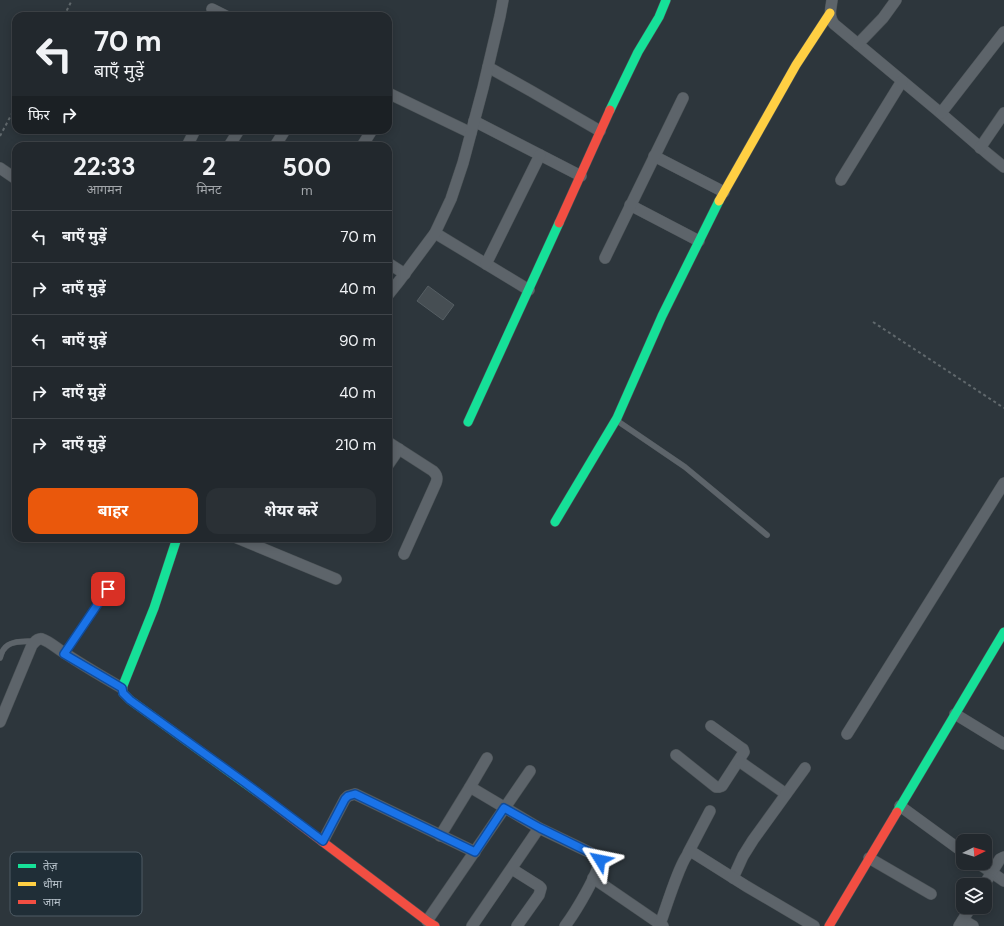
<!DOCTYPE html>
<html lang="hi">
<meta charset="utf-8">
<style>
:root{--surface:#22282d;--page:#2a3035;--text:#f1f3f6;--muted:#a2a6aa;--line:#3f4449;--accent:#ea580c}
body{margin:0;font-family:"DM Sans","Noto Sans Devanagari",sans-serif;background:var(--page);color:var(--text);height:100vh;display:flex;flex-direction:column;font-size:15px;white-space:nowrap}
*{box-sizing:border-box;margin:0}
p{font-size:13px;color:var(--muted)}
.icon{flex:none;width:22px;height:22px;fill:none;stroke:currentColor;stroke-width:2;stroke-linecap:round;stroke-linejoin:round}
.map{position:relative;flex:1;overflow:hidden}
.drawer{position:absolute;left:12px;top:142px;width:380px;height:400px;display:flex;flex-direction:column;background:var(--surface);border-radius:12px;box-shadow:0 2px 10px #0003,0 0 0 1px var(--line)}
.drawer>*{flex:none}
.hud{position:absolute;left:12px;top:12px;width:380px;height:122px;border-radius:12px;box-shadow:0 2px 10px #0003,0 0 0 1px var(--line);background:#22282d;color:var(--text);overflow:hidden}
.needle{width:26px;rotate:85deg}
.tools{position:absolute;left:956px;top:834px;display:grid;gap:8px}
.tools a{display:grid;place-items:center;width:36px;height:36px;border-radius:8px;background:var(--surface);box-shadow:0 2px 10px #0003,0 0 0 1px var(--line);font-size:20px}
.pin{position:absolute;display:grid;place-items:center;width:34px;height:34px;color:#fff;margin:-17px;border-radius:8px;box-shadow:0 2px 6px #0006}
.me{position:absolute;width:44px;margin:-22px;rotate:305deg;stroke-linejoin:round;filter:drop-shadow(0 0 3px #0008)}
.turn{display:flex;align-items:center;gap:14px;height:84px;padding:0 16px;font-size:18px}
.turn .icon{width:52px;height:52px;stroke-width:2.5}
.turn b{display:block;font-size:28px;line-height:34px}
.then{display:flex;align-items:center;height:38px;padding:0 16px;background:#0003;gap:8px;font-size:15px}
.eta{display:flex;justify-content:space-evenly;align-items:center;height:68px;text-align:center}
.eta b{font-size:24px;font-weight:700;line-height:28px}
.cta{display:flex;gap:8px;margin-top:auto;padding:8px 16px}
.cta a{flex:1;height:46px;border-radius:12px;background:var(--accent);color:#fff;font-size:16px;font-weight:700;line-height:46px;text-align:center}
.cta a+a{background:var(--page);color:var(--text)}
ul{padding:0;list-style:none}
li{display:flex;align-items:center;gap:12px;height:52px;padding:0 16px;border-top:1px solid var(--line)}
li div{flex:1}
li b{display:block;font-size:15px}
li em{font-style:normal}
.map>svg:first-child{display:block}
.building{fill:#464e53;stroke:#555e63}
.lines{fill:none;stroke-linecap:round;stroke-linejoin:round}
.lane-casing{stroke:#4b5256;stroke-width:6}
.street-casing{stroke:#4b5256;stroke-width:12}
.fast-casing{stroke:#4b5256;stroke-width:10}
.slow-casing{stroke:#4b5256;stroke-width:10}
.jam-casing{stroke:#4b5256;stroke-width:10}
.path{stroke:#60686c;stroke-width:2;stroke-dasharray:3 3;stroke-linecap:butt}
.lane{stroke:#5d646a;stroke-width:5.5}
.street{stroke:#5d646a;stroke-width:11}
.fast{stroke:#16e098;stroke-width:9}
.slow{stroke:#ffcf43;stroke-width:9}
.jam{stroke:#f24e42;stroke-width:9}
.route-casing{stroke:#114b97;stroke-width:10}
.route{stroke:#1a73e8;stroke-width:7}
.key{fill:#202e37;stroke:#4e5b64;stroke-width:1}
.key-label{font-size:11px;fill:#b8c3cc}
</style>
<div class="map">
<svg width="1004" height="926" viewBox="0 0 1004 926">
<rect width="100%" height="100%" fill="#2d363c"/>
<!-- building -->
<polygon class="building" points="428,286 454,305 443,320 417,301"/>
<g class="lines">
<!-- lane casing -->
<g class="lane-casing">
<g id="lane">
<polyline points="616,420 685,467 767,535"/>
<polyline points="64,654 116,576"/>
<path d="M0,658C1,655 2,651 4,649C10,640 25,642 35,641"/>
</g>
</g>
<!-- street casing -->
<g class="street-casing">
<g id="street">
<path d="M832,0C831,9 828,16 834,24L937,110L988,154L1004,167"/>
<polyline points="212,9 226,16"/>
<polyline points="858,44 883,18 896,0"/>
<polyline points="488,67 531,91 600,131"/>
<polyline points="388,93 471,133"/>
<polyline points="941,113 1004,32"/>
<polyline points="474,121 581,176"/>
<polyline points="187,146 195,130"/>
<polyline points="229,146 239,130"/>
<polyline points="275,146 285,130"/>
<polyline points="362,146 372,130"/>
<polyline points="980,148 1004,113"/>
<polyline points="654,156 724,192"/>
<polyline points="0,168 16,179"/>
<polyline points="841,180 902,81"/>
<polyline points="630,205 699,241"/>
<polyline points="435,233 529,290"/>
<polyline points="605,258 683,98"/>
<polyline points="388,263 405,274"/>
<polyline points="486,264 540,155"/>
<polyline points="388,295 400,280 435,233 451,199 463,163 483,88 500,16 503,0"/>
<path d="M388,442L433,471C437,475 438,478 436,483L404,554"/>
<polyline points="388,465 399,449"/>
<polyline points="237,538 336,579"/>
<polyline points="955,714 1004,744"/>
<path d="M0,722L32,645C35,642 37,638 42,639C49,641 59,650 66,654C84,666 103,677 122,688"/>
<polyline points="847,734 1004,483"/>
<polyline points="676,755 716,787 719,787 722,786 744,752 743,749 740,747 711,726"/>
<polyline points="739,761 786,794"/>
<path d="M470,787L539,828L591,853L599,858C601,871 574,914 565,926"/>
<polyline points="900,806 963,852"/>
<polyline points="440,836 470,787 487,758"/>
<polyline points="323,841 345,799 348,796 355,794 475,852"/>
<polyline points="688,853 710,811"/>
<polyline points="869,858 931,894"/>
<polyline points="978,863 1004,881"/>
<polyline points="512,869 539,886 541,888 539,895 517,926"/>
<polyline points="593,878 663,926"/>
<polyline points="733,878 743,856 753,840 805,768"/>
<polyline points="984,885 1000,859 1004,857"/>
<polyline points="963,920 973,926"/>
<polyline points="427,921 530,771"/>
<path d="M660,924C665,911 681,858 690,852H692L746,886L814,926"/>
<polyline points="472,926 539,828"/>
<polyline points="959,926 971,907"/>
</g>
</g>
<!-- fast casing -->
<g class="fast-casing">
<g id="fast">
<polyline points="610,110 638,52 659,17 666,0"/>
<polyline points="468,422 559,223"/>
<polyline points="555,522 617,418 662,316 719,201"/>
<polyline points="177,538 154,608 122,688 123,693 130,700 257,792"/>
<polyline points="897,812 1004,632"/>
</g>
</g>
<!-- slow casing -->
<g class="slow-casing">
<polyline id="slow" points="719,201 796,65 830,13"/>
</g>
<!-- jam casing -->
<g class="jam-casing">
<g id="jam">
<polyline points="559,223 610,110"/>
<polyline points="257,792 427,921 435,926"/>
<polyline points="829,926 897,812"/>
</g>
</g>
<!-- path -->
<g class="path">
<polyline points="64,16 72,0"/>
<polyline points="0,136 16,106"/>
<polyline points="873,322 1004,408"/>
</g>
<!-- lane -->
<use href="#lane" class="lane"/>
<!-- street -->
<use href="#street" class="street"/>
<!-- fast -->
<use href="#fast" class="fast"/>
<!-- slow -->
<use href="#slow" class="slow"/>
<!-- jam -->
<use href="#jam" class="jam"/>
</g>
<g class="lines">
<!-- route casing -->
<g class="route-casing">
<polyline id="route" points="108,589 64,654 122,688 123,693 130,700 244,782 323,841 345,799 348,796 355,794 475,852 504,808 540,828 591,853 597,856 600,860"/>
</g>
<!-- route -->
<use href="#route" class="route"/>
</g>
<!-- legend -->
<rect x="10" y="852" width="132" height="64" rx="6" class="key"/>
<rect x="18" y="864" width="18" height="4" fill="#16e098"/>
<rect x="18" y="882" width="18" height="4" fill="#ffcf43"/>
<rect x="18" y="900" width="18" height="4" fill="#f24e42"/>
<g class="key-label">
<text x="43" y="870">तेज़</text>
<text x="43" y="888">धीमा</text>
<text x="43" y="906">जाम</text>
</g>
</svg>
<div class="tools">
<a><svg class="needle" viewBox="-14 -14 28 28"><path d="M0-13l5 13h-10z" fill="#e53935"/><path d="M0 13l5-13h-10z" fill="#a2a6aa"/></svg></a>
<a><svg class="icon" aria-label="layers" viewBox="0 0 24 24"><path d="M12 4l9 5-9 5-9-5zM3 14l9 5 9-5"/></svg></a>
</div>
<div class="pin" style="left:108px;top:589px;background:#d93025"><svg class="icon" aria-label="arrive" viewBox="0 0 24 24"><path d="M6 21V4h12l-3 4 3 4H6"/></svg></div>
<svg class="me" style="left:600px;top:860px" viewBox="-20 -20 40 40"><path d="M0-17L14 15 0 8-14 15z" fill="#1a73e8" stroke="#fff" stroke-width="4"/></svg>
<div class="hud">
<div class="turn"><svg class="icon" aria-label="left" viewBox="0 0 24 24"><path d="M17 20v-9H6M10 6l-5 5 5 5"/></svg><div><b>70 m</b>बाएँ मुड़ें</div></div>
<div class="then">फिर<svg class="icon" aria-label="right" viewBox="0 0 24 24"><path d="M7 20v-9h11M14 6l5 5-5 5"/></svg></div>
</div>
<section class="drawer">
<div class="eta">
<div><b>22:33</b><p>आगमन</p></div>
<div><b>2</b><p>मिनट</p></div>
<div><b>500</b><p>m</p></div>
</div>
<ul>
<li><svg class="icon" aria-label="left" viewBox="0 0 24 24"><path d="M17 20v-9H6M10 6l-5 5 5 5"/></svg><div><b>बाएँ मुड़ें</b></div><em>70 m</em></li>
<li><svg class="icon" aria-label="right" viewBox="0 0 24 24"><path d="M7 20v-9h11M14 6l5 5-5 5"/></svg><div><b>दाएँ मुड़ें</b></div><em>40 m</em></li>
<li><svg class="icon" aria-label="left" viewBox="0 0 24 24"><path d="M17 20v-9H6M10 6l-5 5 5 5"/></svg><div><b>बाएँ मुड़ें</b></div><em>90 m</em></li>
<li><svg class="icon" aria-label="right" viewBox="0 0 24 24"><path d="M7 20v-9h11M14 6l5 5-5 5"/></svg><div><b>दाएँ मुड़ें</b></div><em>40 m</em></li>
<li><svg class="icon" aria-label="right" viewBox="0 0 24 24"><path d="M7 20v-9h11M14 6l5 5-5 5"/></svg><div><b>दाएँ मुड़ें</b></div><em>210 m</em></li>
</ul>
<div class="cta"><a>बाहर</a><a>शेयर करें</a></div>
</section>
</div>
